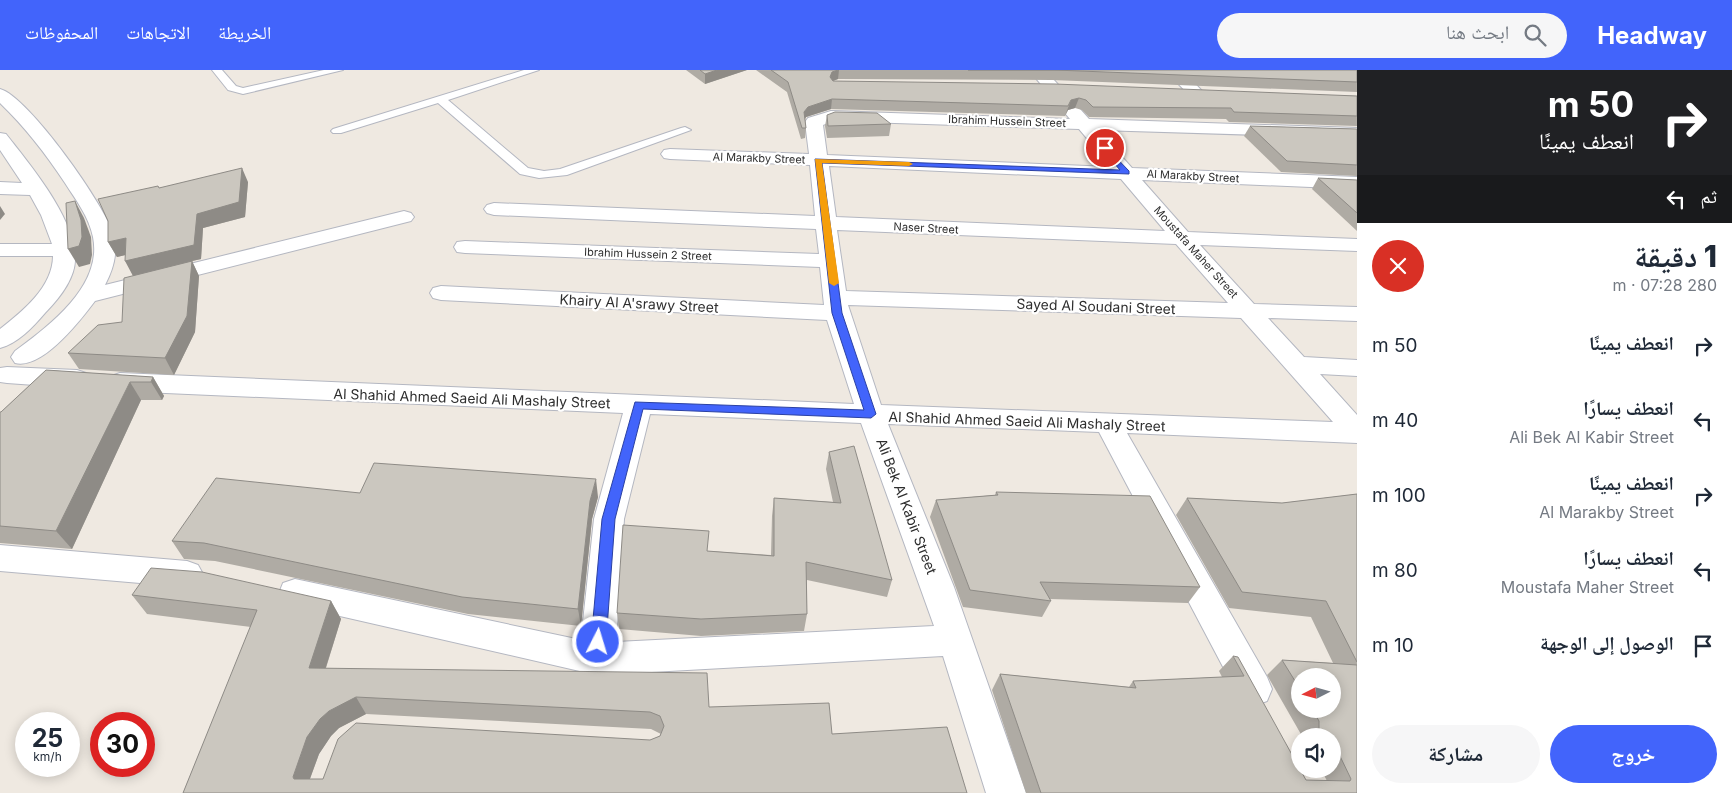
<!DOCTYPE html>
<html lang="ar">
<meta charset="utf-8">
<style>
:root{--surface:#fff;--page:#f6f6f7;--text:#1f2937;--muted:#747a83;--accent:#4264fb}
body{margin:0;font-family:Inter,"Noto Naskh Arabic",sans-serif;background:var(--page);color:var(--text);direction:rtl;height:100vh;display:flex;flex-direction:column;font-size:19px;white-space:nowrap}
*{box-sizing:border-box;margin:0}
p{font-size:16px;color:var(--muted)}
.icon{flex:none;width:28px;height:28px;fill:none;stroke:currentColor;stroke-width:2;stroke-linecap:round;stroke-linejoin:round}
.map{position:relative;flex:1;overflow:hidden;direction:ltr}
.side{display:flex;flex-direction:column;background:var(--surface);width:375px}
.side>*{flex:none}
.top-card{background:#202124;color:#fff;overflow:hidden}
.needle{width:32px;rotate:264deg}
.controls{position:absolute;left:1291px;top:598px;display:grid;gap:10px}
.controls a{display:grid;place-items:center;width:50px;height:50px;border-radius:50%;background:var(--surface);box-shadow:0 2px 12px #0003;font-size:25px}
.speed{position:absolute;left:15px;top:642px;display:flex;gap:10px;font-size:25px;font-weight:700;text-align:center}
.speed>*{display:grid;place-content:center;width:65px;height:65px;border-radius:50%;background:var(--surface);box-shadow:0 2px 12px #0003;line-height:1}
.speed small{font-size:12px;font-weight:400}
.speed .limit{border:8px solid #d22;background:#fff;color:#111}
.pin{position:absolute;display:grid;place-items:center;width:42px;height:42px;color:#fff;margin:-21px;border:2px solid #fff;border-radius:50%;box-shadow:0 1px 5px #0007}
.me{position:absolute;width:55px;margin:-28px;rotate:5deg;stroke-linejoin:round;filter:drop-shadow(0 0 4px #0008)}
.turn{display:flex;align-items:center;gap:18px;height:105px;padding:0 15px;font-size:22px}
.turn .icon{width:65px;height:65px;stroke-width:2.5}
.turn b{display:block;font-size:35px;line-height:42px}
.then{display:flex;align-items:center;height:48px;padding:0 15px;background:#0003;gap:10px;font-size:19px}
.round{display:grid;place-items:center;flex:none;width:52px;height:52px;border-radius:26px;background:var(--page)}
.head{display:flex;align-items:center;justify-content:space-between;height:85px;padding:0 15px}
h1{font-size:30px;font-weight:800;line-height:38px}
.cta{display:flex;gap:10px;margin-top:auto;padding:10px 15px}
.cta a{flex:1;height:58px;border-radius:30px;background:var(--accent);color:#fff;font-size:20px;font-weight:800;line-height:58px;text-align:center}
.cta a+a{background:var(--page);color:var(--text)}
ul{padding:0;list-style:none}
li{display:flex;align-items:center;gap:15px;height:75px;padding:0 15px}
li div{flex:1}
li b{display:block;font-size:19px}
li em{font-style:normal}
header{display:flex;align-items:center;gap:30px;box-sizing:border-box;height:70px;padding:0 25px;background:var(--accent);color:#fff}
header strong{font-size:24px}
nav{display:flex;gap:28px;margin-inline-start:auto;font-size:18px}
.search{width:350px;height:45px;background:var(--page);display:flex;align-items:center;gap:12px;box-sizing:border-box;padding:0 18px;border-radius:28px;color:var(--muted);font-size:19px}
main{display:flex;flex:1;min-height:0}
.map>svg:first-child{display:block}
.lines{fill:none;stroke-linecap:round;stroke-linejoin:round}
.service-casing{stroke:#b4b7c1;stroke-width:2}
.minor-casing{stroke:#b4b7c1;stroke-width:2}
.service{fill:#fff;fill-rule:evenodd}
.minor{fill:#fff;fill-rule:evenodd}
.wall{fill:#afaba4;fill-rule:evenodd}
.shaded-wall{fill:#8e8b86}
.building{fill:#cbc7bf;stroke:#8e8b86;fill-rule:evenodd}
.route{fill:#4264fb;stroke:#2b41a3}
.slow{fill:#f59e0b}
.labels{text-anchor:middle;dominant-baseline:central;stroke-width:4.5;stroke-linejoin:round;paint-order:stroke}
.far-street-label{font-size:11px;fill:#2e2e2e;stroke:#fff}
.street-label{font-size:14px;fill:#2e2e2e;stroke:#fff}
</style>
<header>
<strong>Headway</strong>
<div class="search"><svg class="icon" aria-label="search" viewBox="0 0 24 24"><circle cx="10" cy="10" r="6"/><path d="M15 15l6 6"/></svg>ابحث هنا</div>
<nav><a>الخريطة</a><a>الاتجاهات</a><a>المحفوظات</a></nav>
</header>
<main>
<section class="side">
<div class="top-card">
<div class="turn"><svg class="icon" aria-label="right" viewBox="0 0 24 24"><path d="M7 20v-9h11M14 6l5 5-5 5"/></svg><div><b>50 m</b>انعطف يمينًا</div></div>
<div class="then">ثم<svg class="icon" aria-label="left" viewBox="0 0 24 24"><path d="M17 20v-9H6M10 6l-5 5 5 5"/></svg></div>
</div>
<div class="head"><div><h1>1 دقيقة</h1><p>280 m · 07:28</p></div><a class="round" style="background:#d93025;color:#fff"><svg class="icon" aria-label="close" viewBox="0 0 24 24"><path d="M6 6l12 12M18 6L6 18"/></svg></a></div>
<ul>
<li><svg class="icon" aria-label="right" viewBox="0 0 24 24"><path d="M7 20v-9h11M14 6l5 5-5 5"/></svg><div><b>انعطف يمينًا</b></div><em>50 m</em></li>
<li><svg class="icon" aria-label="left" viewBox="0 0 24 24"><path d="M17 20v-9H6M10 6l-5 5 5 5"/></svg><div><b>انعطف يسارًا</b><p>Ali Bek Al Kabir Street</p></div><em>40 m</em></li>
<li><svg class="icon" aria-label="right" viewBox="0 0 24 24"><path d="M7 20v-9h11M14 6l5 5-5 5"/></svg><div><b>انعطف يمينًا</b><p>Al Marakby Street</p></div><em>100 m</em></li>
<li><svg class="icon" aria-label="left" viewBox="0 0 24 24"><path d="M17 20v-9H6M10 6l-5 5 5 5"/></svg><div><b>انعطف يسارًا</b><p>Moustafa Maher Street</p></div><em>80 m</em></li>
<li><svg class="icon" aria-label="arrive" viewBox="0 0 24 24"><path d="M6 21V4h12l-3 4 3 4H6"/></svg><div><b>الوصول إلى الوجهة</b></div><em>10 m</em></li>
</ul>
<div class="cta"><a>خروج</a><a>مشاركة</a></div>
</section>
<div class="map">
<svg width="1357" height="723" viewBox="0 0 1357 723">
<rect width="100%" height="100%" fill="#efe9e1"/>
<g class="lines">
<!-- service casing -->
<g class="service-casing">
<g id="service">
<polygon points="212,0 222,0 236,16 243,18 324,0 343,0 243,24 228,20"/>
<polygon points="524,0 539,0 448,30 528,98 544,101 560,99 681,58 685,57 691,60 567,105 539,108 520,104 438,33 341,63 333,63 331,61 333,59"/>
</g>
</g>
<!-- minor casing -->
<g class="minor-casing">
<g id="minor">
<path d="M1029,0H1045L1089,49L1357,58V68L1098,60L1132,98L1357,107V119L1142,110L1188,162L1357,169V181L1200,175L1254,234L1357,237V251L1268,248L1304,287L1357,290V306L1320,304L1357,345V373L1127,363L1267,607L1272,619L1267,631L1254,636L1241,631L1099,362L888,354L954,517L1026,723H986L943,586L597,605L283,533L279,523L283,513L295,509L581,570L594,449L623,343L120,321L111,318L107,312L111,306L120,303L854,334L827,250L441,230L433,228L430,223L433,218L441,216L824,235L820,197L465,183L457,182L454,177L457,172L465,171L819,184L816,159L494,145L487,143L484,139L487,135L494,133L815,146L810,95L670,89L664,88L661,84L664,80L670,79L809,84L805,52L808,48L831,41L1070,49ZM833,51L1079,59L1111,97L827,85L823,55ZM829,96L1121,109L1165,161L836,147ZM837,160L1176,174L1228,233L846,221ZM848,235L1241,248L1333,352L881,335ZM650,344L861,353L934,556L616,572L624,449Z"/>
<polygon points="1165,0 1182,0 1204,23 1196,28 1190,26"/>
<path d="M0,19C28,26 107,138 114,166C118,183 113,200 105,215L404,141L411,143L414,147L411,151L95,231C80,251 42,300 15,293L11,287L15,281C49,256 103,216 93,167C89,147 76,130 65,113C46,84 25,57 0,33Z"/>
<path d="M0,63L6,64C30,95 77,150 75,191C74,210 58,230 45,243C33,257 18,273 0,278V259C22,242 53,217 53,186H0V174H52L41,145L30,125L0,124V112L22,113L0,80Z"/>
<polygon points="7,297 77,300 86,303 90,309 86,315 77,318 7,313 0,312 0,298"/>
<polygon points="0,475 187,491 198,495 203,504 198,513 187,517 0,501"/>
</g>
</g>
<!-- service -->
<use href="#service" class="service"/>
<!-- minor -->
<use href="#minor" class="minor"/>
</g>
<!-- wall -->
<g class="wall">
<polygon points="686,0 747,0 705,14"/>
<polygon points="756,0 1357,0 1357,22 1052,10 838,9 833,11 1357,26 1357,56 1229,52 1226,49 1089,47 1082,40 1075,38 1068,40 1065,46 831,39 806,47 805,49 806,58 805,68 801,69 787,22"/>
<polygon points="827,45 891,54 889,66 827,68 825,56"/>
<polygon points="1250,56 1357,59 1357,106 1281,102 1244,66"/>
<polygon points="1318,108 1357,110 1357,161 1312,119"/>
<polygon points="248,112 245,147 203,158 201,189 192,191 199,206 195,262 174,305 79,299 68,283 122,252 133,205 125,185 117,187 108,172 159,118"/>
<polygon points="46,300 153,307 164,326 162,330 141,330 72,479 0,473 0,342 1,342"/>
<polygon points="829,382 892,510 887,527 807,510 807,544 804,561 701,566 619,559 617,543 708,481 771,485 772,446 774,428 833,432 826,399"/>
<polygon points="996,422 1200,517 1188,533 1050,529 1051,531 1042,547 963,537 930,447 936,430 995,425"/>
<polygon points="360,423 598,427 592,449 581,556 468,544 215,491 184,489 172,471"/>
<path d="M1357,424V723H1026L992,620L1000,604L1129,617L1133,611L1222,607L1219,601L1233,586L1306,710L1327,711L1321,699H1332V666H1302L1267,605L1282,590L1333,593L1311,547L1229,538L1176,445L1187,428L1282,433ZM1300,606L1332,639H1300Z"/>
<path d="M132,525L331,531L341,549L326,598L709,637L832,664L183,723L251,557L147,544ZM366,644L651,659L661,664L660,666L650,670L323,709H310L319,684L331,666L339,658Z"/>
</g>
<!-- shaded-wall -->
<g class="shaded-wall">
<polygon points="717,0 747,0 705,14 705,4"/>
<polygon points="838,0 839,0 838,9 830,12 830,7 832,2"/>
<polygon points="1079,28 1075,38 1068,40 1065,46 1071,30"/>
<polygon points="832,29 831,39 806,47 803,52 804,42 808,37"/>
<polygon points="242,98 248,112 245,147 203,158 201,189 192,191 199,206 195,262 174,305 165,288 133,206 125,191 197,144"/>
<polygon points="75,131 84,148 91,167 92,185 90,194 79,197 68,179"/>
<polygon points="0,136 5,144 0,150"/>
<polygon points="126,168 134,183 117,187 108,172"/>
<polygon points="153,307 164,326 162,330 151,312"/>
<polygon points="130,312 141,330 72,479 56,461"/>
<polygon points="596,409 598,427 592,449 581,556 578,539 590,431"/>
<polygon points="331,531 341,549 320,616 309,598"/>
<polygon points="356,627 366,644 339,658 331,666 319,684 305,722 293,707 307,667 320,649 329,641"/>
</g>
<!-- building -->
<g class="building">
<polygon points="700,0 717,0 705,4"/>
<polygon points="771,0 838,0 832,2 830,7 833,11 1055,14 1357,26 1357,46 1234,42 1231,38 1093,37 1086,30 1079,28 1071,30 1068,36 832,29 808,37 804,42 806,58 802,58 788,12"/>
<polygon points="968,0 1357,0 1357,12 1055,0"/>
<polygon points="835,42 877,43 891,54 828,56 827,45"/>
<polygon points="1250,56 1357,59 1357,95 1287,91"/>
<polygon points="242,98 239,132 197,144 194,175 125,191 126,168 108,172 108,151 98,129 158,116 159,118"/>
<polygon points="1318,108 1357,110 1357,143"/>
<polygon points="75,131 81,150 82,167 79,176 68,179 66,133"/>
<polygon points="192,191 187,246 165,288 68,283 98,255 122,252 124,208"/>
<polygon points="46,300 153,307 151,312 130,312 56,461 0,456 0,342 1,342"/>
<polygon points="854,376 892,510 806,492 807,544 701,549 617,543 623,455 709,461 707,481 774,486 774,428 841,433 829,382"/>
<polygon points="374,393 596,409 590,431 578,539 462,527 204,473 172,471 216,408 360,423"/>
<polygon points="996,422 1150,426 1200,517 1040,512 1051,531 970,520 936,430 998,425"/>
<polygon points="1357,424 1357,592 1326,531 1242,522 1187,428 1282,433"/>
<path d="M151,498L202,502L331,531L309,598L707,603L709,637L829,633L832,664L947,657L967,723H183L257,540L132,525ZM356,627L650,642L660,646L664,656L660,666L650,670L356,653L338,669L323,709H294L293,707L307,667L320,649L329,641Z"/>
<polygon points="1233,586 1238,587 1306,710 1350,711 1351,709 1339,684 1332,684 1332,666 1319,666 1319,651 1312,639 1332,639 1332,606 1300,606 1300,619 1282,590 1357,595 1357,723 1041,723 1000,604 1136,618 1133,611 1244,606"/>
</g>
<!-- route -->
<polygon class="route" points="1105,76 1129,101 1129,104 822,93 842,243 876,344 871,348 643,339 615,449 606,572 604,576 598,578 593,576 591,572 602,449 635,332 864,340 832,243 815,89 1120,100 1101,78"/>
<!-- slow -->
<polygon class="slow" points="815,89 909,92 913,94 909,96 822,93 839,213 834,216 829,213"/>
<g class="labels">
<!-- far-street labels -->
<g class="far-street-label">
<text transform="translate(1007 51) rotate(2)">Ibrahim Hussein Street</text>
<text transform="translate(759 88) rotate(2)">Al Marakby Street</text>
<text transform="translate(1193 106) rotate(3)">Al Marakby Street</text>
<text transform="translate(926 158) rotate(3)">Naser Street</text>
<text transform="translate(1196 182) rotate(48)">Moustafa Maher Street</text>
<text transform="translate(648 184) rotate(2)">Ibrahim Hussein 2 Street</text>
</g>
<!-- street labels -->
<g class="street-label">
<text transform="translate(639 233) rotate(3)">Khairy Al A'srawy Street</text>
<text transform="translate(1096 236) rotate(2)">Sayed Al Soudani Street</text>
<text transform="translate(472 328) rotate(2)">Al Shahid Ahmed Saeid Ali Mashaly Street</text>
<text transform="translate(1027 351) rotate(2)">Al Shahid Ahmed Saeid Ali Mashaly Street</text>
<text transform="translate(907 436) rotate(69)">Ali Bek Al Kabir Street</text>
</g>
</g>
</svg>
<div class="controls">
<a><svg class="needle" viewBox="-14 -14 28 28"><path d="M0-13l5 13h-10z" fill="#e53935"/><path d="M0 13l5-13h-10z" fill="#747a83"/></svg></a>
<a><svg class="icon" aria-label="sound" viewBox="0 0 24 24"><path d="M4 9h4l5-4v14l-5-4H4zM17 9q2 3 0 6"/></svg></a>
</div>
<div class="speed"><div>25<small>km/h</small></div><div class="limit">30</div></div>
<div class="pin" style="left:1105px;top:78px;background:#d93025"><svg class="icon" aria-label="arrive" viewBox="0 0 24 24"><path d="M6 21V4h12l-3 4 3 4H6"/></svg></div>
<svg class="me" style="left:598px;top:572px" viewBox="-20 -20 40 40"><circle r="17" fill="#4264fb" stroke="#fff" stroke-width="3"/><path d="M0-11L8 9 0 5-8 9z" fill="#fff"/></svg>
</div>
</main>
